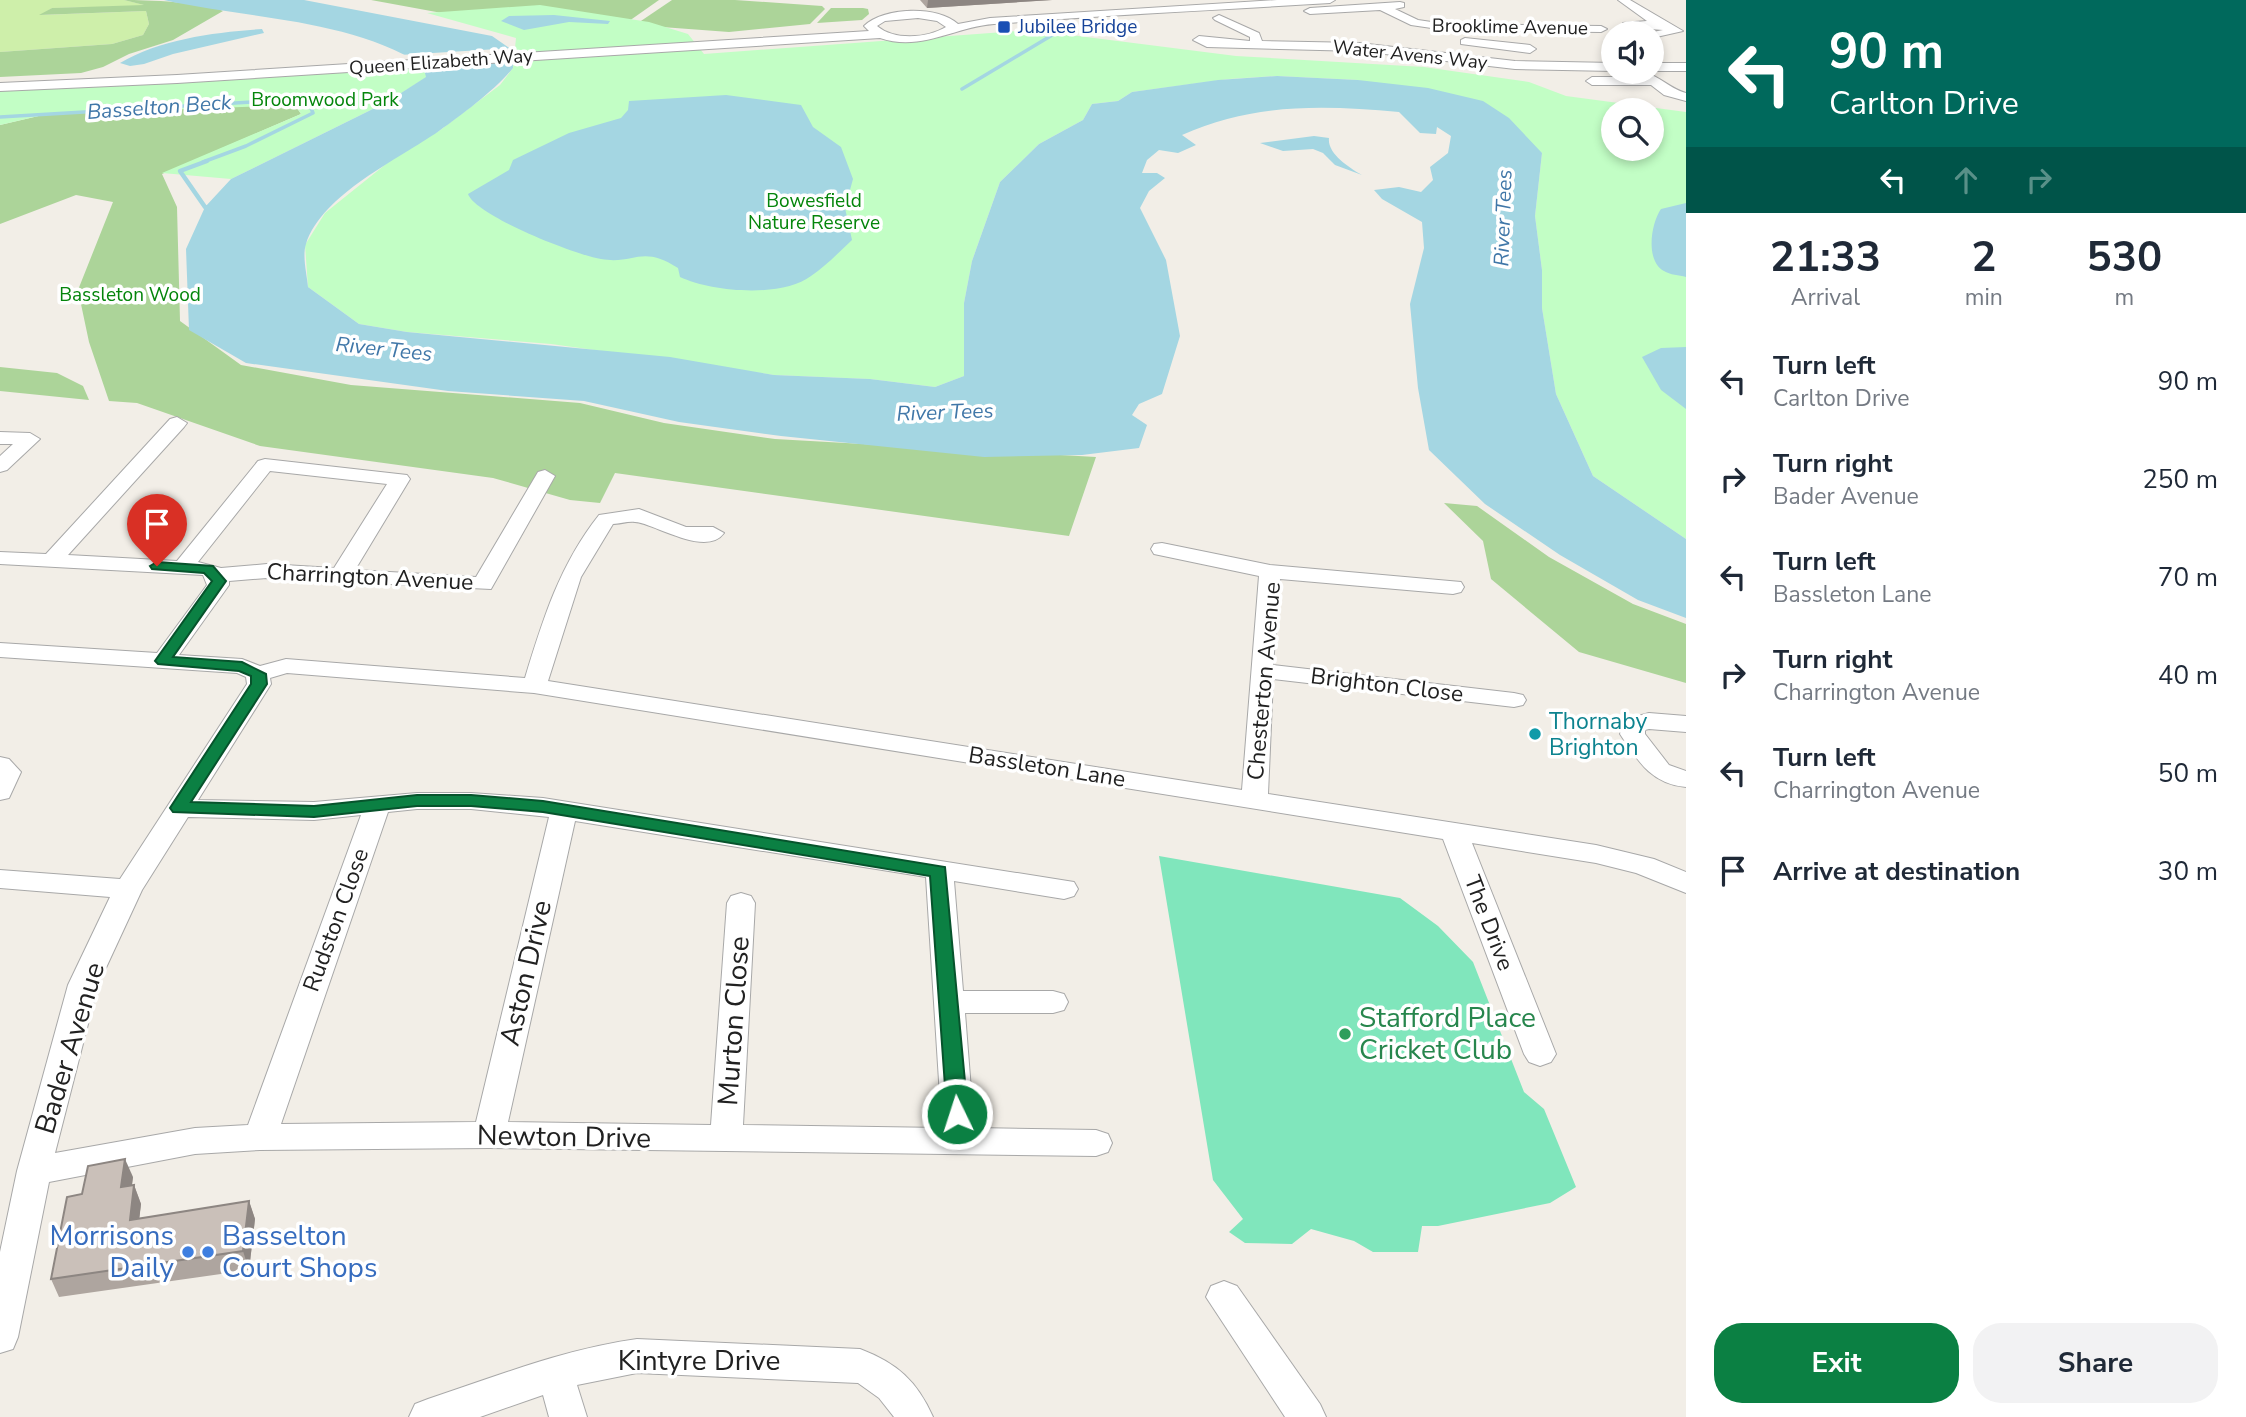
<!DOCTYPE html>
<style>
:root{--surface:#fff;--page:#f2f2f3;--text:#1f2937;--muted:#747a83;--accent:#0b8043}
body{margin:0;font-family:"Nunito Sans",sans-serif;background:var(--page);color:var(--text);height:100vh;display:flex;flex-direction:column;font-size:26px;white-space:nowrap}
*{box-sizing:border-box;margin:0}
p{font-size:23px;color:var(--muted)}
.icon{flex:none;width:38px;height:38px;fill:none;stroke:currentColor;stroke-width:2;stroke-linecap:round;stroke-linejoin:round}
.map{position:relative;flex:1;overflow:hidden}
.sheet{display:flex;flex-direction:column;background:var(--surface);width:560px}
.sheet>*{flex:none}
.banner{background:#00695c;color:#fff;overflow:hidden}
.buttons{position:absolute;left:1601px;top:21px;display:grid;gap:14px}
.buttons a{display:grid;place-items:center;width:63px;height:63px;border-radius:50%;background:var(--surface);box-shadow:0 4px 10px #0003;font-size:35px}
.pin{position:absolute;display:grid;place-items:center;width:60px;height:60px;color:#fff;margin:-72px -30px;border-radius:50% 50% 50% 0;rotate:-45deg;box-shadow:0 0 7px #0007}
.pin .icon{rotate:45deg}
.me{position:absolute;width:77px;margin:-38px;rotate:356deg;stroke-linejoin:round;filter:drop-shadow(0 0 5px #0008)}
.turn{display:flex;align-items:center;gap:24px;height:147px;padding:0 28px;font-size:32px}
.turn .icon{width:91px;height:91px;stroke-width:2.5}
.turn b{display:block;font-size:49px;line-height:60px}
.lanes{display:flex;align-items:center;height:66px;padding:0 28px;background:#0003;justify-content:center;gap:35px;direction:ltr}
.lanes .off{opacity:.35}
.eta{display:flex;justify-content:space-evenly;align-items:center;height:119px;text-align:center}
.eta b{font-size:42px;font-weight:700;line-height:49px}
.cta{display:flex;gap:14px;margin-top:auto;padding:14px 28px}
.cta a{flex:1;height:80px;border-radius:28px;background:var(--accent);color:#fff;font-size:28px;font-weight:700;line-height:80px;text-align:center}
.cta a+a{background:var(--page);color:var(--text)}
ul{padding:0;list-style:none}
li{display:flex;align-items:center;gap:21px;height:98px;padding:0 28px}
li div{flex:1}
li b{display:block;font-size:26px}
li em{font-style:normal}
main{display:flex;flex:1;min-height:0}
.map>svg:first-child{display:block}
.grass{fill:#ceefaa}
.forest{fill:#acd499}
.park{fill:#c2fec5;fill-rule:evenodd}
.pitch{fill:#80e6bc}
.water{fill:#a4d6e2}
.pier{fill:#f2eee7}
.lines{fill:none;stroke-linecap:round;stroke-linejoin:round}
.stream-far1{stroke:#a4d6e2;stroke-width:3.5}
.stream{stroke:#a4d6e2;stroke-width:4.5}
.minor-casing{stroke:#a8a8a8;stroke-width:2}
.minor{fill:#fff;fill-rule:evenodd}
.wall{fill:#aea59f}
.shaded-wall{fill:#8d8682}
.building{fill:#cac0b9;stroke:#8d8682;stroke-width:2}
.route{fill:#0b8043;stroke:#07532c;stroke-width:2}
.transit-dot{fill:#1a4fb4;stroke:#fff;stroke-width:2.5}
.culture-dot{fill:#0f9aa8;stroke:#fff;stroke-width:2.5}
.leisure-dot{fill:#2e9e5b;stroke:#fff;stroke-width:2.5}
.shop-dot{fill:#3f7fe0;stroke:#fff;stroke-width:2.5}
.labels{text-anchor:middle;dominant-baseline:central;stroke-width:7;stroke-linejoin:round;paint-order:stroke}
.far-transit-label{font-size:19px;fill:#164399;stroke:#fff;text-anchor:start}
.far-street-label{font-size:19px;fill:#212121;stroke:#fff}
.far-park-label{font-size:19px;fill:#04850b;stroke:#fff}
.far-water-label{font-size:21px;font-style:italic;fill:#4077a8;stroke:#fff}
.street-label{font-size:23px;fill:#212121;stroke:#fff}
.culture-label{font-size:23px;fill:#0d838f;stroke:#fff;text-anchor:start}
.near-street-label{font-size:28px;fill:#212121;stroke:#fff}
.near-leisure-label{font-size:28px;fill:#27864d;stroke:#fff;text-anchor:start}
.near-shop-label{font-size:28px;fill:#366cbe;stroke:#fff;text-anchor:end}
</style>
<main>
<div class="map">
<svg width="1686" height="1417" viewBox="0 0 1686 1417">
<rect width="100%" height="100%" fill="#f2eee7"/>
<!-- grass -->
<polygon class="grass" points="0,0 124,0 149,6 52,8 41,15 146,11 149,24 143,35 112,44 0,52"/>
<!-- forest -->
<g class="forest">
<path d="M124,0C145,0 208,2 223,11L173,40L129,54L103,67L81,73L0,77V52L112,44L143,35L149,24L146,11L39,15L52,8L144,5Z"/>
<polygon points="371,0 659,0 622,26 480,20"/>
<polygon points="672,0 735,0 822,6 825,9 810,24 729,32 635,25"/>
<polygon points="831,8 863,8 868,9 869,14 862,20 817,23"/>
<polygon points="279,103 295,105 301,114 162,174 177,207 180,321 241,365 351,385 580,403 664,423 775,439 1096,457 1069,536 615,473 600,503 570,500 493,478 260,446 137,403 109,401 89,342 78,290 113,202 76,195 0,224 0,125 47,114"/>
<polygon points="0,367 57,373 83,386 89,400 0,391"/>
<polygon points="1444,503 1477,506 1549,557 1633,604 1686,624 1686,683 1579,652 1491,579 1483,541"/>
</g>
<!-- park -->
<g class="park">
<path d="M540,5L649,22L688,34L704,54L1031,30L1236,56L1424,67L1529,82L1566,96L1686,112V539L1593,476L1556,394L1542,308V270L1535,216L1542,153L1358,80L1277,76L1229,79L1132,92L1118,101L1092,104L1083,120L1039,144L1000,182L972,261L964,303V376L935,387L870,379L774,375L551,344L407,332L359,324L308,287L305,245L325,213L401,152L439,131L500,85L513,68L516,38L427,13ZM1614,110H1652V149H1614Z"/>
<polygon points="423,65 427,77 387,102 231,179 162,173 301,114 295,105 47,114 0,125 0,89"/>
</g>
<!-- pitch -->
<polygon class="pitch" points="1159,856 1400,898 1438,926 1473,962 1524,1092 1544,1109 1576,1187 1550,1203 1438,1226 1422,1226 1418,1252 1373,1252 1354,1241 1311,1229 1292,1244 1245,1243 1229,1232 1243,1219 1213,1180"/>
<!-- water -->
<g class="water">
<path d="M164,0H304L492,36L512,50L513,68C495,90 463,114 439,131C399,159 322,194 306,244C302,256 307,275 308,287L359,324L407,332L670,357L774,375L870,379L935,387L964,376V303L972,261L1000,182L1039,144L1083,120L1092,104L1118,101L1132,92L1218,80L1277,76L1358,80L1428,88L1483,101L1509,118L1542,153L1535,216L1542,270V308L1556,394L1593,476L1686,539V618L1638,600L1560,555L1485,504L1429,450L1418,388L1410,304L1424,248L1422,222L1382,199L1374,190L1399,187L1421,192L1433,180L1430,167L1448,153L1451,136L1437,127L1436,134L1420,133L1399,112C1322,105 1254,103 1182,135L1196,145L1178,153L1159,150L1147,160L1142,173H1157L1165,178L1149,191L1140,208L1166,260L1180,336L1162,394L1139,404L1132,415L1147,425L1139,448L1082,455L984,457L781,436L679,422L584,401L448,391L246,363L189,330L186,249L205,207L231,179L387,102L426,77L423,65C347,18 248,19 164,0Z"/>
<polygon points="554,15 610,21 608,24 569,22 524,30 501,21 509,16"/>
<path d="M262,29L264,33L173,54L144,64L130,66L120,63C160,39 216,32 262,29Z"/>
<path d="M726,95L801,105L813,127L841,147L853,179L845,208L852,240C839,252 826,266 811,276C782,298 712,292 680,277L678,268C641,244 635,265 601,259C576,255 476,216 468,194L509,170L513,160L569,133L621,118L628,110L629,101Z"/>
<path d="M1314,136L1329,138C1327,153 1348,167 1362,175L1335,165L1323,153L1313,149L1283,151L1260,143Z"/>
<path d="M1686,203V277C1679,275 1670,275 1664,271C1645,261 1651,223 1661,209Z"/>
<polygon points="1686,347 1686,409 1661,390 1642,357 1661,348"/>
</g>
<!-- pier -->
<polygon class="pier" points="515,48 516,59 417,66 400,55"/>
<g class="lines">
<!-- stream-far1 -->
<g class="stream-far1">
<polyline points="962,89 1054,34"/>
<polyline points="0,117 267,101 309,103 313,113 246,146 203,162"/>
</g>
<!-- stream -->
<polyline class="stream" points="207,161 180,171 205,207 211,209"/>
<!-- minor casing -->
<g class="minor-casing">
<g id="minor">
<path d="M1277,0H1335L1330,3C1218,10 1106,15 994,24C954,27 921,52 880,38L177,83L0,91V83L177,75L869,31L864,26C883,7 938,5 958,24L990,18ZM918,18L937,21L946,27C927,38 895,41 877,26L885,21Z"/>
<polygon points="1618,0 1630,0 1683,31 1652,38 1652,33 1648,33 1663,30 1637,28 1646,33 1624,31 1623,23 1647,21"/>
<polygon points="1400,2 1404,3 1404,7 1395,9 1418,20 1445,24 1601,26 1607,29 1601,32 1445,30 1411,25 1380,10 1310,14 1304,11 1310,8"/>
<polygon points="1219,15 1259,33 1262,41 1359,43 1515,61 1614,63 1614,71 1515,69 1359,51 1207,47 1193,40 1199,36 1250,41 1250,37 1215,20 1213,18"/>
<polygon points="1465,38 1530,45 1536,49 1530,53 1461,44 1461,40"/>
<rect x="1652" y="63" width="34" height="8"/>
<path d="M1637,72C1656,71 1667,88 1686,93V101L1664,95L1651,85H1592L1586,81L1592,77H1642Z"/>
<path d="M177,417L187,423L184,427L68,555L177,561L258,461L265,459L407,475L410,479L355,570L476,577L538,472L545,470L555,476L491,589L267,578L229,581V585L179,655L242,659L260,666L286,659L525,678C543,619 560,564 599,515L639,509L686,527H713L724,533C706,558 654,523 635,522C628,521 620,524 613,524L581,577L548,681L1242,790L1259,576L1154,554L1151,549L1154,544L1162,543L1270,565L1461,582L1464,587L1461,592L1453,594L1280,579L1273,665L1514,693L1523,695L1526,700L1523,705L1514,707L1273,679L1268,794L1596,845L1654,859L1686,872V893L1636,873L1596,863L1472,843L1556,1054L1551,1062L1540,1066L1529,1062L1524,1054L1443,839L534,693L287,673L270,678L271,684L198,800L314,802L417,793H471L543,798L1074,882L1078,889L1074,896L1064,899L954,881L963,991H1053L1064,994L1068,1002L1064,1010L1053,1013H965L974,1128L1096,1130L1108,1134L1112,1143L1108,1152L1096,1156L489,1148L260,1150L195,1154L49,1182L18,1337L13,1349L0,1353V1252L17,1171L68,985L110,897L0,888V870L120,879L247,684L246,677L237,673L0,657V643L157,653L207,585L203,575L0,564V552L46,554L170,419ZM270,471L387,484L334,568L267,564L221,568L198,562ZM417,809H471L549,817L476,1122L281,1124L388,812ZM361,815L248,1125L195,1128L55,1153L98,985L142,890L188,817L314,820ZM575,821L926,877L942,1128L743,1125L755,903L751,896L741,893L731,896L727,903L711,1125L508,1122Z"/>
<polygon points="0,432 30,433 40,439 7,470 0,472 0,456 13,444 0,444"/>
<path d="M1649,713L1686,716V732L1649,729L1645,730V734L1669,765L1686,771V787C1651,784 1638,761 1620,734L1624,720Z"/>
<polygon points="0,757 9,759 21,772 9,798 0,800"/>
<polygon points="1224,1281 1237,1286 1320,1404 1326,1417 1285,1417 1206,1297 1211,1286"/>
<path d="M637,1339L860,1349C897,1363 917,1381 933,1417H894L879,1398L858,1383L637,1373L577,1385L587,1417H549L543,1395L480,1417H409L415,1404L428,1399C497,1376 565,1349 637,1339Z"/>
</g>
</g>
<!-- minor -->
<use href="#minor" class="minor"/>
</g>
<!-- wall -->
<g class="wall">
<polygon points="920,0 1052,0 927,8"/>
<polygon points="133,1177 132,1185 134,1185 141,1204 139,1219 249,1201 255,1219 249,1270 59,1297 51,1279 82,1194"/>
</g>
<!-- shaded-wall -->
<g class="shaded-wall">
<polygon points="928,0 1052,0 927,8"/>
<polygon points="125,1159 133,1177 129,1206 121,1187"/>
<polygon points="134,1185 141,1204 137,1239 130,1220"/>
<polygon points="249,1201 255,1219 249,1270 243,1251"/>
</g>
<!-- building -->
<polygon class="building" points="125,1159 121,1187 134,1185 130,1220 249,1201 243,1251 51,1279 67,1197 82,1194 88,1166"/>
<!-- route -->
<polygon class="route" points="157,562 213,566 226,581 173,657 242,662 266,674 267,684 191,802 314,806 417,795 471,795 543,801 945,867 968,1114 965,1120 950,1120 947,1114 930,876 543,812 471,806 417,806 314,817 173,812 170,808 251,684 251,676 239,671 158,664 155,661 212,581 204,573 152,569 150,566"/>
<!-- markers -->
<rect class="transit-dot" x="997" y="20" width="14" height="14" rx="3.5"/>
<circle class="culture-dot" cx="1535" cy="734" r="7"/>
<circle class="leisure-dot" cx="1345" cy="1034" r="7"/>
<g class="shop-dot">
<circle cx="188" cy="1252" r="7"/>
<circle cx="208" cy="1252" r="7"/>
</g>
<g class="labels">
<!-- far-transit labels -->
<g class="far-transit-label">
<text x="1018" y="27">Jubilee Bridge</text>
</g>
<!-- far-street labels -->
<g class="far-street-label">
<text transform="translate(1510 27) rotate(1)">Brooklime Avenue</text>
<text transform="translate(1410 55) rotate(6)">Water Avens Way</text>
<text transform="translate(441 62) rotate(-4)">Queen Elizabeth Way</text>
</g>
<!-- far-park labels -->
<g class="far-park-label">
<text x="325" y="100">Broomwood Park</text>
<text x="814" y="201">Bowesfield<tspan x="814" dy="22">Nature Reserve</tspan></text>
<text x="130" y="295">Bassleton Wood</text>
</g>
<!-- far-water labels -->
<g class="far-water-label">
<text transform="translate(159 107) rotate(-4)">Basselton Beck</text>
<text transform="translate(1503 218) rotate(-88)">River Tees</text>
<text transform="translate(384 349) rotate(6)">River Tees</text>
<text transform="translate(945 412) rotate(-2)">River Tees</text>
</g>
<!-- street labels -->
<g class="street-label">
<text transform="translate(370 577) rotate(3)">Charrington Avenue</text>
<text transform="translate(1264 681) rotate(-85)">Chesterton Avenue</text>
<text transform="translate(1387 685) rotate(7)">Brighton Close</text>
<text transform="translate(1047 767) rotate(9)">Bassleton Lane</text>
<text transform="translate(336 920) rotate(-70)">Rudston Close</text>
<text transform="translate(1489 923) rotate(69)">The Drive</text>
</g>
<!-- culture labels -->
<g class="culture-label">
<text x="1549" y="721">Thornaby<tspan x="1549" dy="26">Brighton</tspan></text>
</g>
<!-- near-street labels -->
<g class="near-street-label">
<text transform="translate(526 973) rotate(-77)">Aston Drive</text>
<text transform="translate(734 1021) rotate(-86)">Murton Close</text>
<text transform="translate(70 1048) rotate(-73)">Bader Avenue</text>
<text transform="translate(564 1137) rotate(1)">Newton Drive</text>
<text x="699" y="1361">Kintyre Drive</text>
</g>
<!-- near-leisure labels -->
<g class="near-leisure-label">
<text x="1359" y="1018">Stafford Place<tspan x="1359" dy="32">Cricket Club</tspan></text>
</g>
<!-- near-shop labels -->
<g class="near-shop-label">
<text x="174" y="1236">Morrisons<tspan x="174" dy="32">Daily</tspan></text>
<text x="222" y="1236" text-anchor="start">Basselton<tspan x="222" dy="32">Court Shops</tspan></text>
</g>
</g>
</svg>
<div class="buttons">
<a><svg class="icon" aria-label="sound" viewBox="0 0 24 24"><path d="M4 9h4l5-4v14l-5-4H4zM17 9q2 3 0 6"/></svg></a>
<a><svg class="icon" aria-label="search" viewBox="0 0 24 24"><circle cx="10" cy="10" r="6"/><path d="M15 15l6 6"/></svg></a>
</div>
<div class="pin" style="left:157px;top:566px;background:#d93025"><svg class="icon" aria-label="arrive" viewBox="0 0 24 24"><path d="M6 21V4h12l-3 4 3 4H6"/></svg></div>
<svg class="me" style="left:957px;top:1114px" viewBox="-20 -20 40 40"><circle r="17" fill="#0b8043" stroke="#fff" stroke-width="3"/><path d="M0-11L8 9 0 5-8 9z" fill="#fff"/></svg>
</div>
<section class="sheet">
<div class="banner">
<div class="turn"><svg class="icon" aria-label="left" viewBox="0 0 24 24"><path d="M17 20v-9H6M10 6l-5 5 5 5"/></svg><div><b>90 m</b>Carlton Drive</div></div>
<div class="lanes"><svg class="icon" aria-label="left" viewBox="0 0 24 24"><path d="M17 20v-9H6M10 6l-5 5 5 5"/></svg><svg class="icon off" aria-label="ahead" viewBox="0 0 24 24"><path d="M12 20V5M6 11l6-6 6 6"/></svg><svg class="icon off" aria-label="right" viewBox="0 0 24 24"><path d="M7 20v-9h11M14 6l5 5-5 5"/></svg></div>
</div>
<div class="eta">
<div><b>21:33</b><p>Arrival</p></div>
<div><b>2</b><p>min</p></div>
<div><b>530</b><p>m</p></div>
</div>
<ul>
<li><svg class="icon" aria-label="left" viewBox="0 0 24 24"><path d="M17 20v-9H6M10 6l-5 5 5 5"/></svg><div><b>Turn left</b><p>Carlton Drive</p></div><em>90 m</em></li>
<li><svg class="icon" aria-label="right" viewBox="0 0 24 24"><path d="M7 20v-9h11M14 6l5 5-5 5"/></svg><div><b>Turn right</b><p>Bader Avenue</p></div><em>250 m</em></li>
<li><svg class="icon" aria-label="left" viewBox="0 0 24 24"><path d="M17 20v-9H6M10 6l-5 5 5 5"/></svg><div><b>Turn left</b><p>Bassleton Lane</p></div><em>70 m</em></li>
<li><svg class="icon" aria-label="right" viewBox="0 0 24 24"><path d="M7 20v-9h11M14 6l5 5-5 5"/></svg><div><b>Turn right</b><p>Charrington Avenue</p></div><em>40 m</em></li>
<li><svg class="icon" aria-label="left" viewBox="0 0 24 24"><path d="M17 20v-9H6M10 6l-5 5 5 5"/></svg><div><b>Turn left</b><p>Charrington Avenue</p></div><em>50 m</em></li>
<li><svg class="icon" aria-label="arrive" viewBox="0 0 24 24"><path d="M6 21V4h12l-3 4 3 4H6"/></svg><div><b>Arrive at destination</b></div><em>30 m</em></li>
</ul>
<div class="cta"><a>Exit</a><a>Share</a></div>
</section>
</main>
